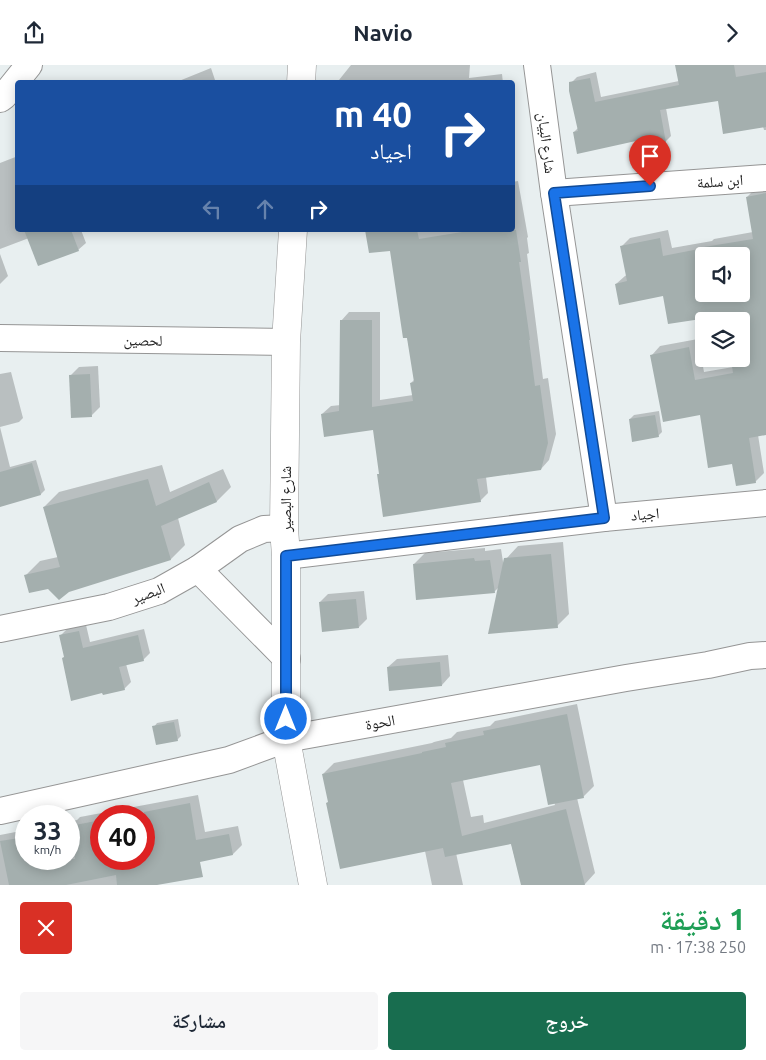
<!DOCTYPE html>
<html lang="ar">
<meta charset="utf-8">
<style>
:root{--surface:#fff;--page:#f6f6f7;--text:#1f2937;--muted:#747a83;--accent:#186d4f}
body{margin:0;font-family:Ubuntu,"Noto Naskh Arabic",sans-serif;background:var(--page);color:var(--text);direction:rtl;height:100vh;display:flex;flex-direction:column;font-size:19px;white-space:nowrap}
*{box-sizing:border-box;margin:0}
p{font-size:16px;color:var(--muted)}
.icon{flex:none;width:28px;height:28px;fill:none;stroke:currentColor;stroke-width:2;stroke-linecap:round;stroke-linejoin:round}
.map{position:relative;height:820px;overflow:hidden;direction:ltr}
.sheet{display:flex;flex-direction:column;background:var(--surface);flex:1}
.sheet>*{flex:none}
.top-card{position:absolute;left:15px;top:15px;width:500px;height:152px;border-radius:5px;box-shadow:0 2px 12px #0003;direction:rtl;background:#1a4fa0;color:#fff;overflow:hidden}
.buttons{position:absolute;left:695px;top:182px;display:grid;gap:10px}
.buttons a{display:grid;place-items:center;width:55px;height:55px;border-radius:5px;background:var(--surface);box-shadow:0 2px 12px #0003;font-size:25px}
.speed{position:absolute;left:15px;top:740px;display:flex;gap:10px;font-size:25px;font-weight:700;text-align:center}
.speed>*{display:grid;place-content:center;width:65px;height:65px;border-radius:50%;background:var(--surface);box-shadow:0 2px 12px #0003;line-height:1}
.speed small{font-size:12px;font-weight:400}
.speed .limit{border:8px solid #d22;background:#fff;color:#111}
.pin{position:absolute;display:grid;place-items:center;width:42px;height:42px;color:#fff;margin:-51px -21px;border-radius:50% 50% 50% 0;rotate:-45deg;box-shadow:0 0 5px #0007}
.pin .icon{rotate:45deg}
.me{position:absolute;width:55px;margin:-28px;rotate:0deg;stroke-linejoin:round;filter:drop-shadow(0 0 4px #0008)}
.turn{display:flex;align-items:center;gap:18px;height:105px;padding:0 20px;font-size:22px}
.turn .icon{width:65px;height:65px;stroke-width:2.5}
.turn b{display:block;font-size:35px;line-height:42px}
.lanes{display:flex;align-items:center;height:48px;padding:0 20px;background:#0003;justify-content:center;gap:25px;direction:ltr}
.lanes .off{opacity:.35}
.round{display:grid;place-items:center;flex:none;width:52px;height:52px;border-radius:5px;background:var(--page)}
.head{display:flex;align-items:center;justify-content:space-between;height:85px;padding:0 20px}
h1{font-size:30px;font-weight:600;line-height:38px;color:#1e9e55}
.primary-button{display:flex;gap:10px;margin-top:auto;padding:10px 20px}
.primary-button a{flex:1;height:58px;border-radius:5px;background:var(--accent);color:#fff;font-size:20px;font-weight:600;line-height:58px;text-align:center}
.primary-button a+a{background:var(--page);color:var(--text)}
header{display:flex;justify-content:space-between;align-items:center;height:65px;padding:0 20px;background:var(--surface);font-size:22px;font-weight:600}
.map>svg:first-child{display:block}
.shadow{fill:#0003;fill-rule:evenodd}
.building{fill:#a4afae;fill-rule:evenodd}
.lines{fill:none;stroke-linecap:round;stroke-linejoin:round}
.minor-casing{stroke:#959595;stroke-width:28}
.tertiary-casing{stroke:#959595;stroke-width:29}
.minor{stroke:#fff;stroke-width:26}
.tertiary{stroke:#fff;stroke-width:28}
.route-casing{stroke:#114b97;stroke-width:12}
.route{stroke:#1a73e8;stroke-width:9}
.labels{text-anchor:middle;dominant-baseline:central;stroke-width:5;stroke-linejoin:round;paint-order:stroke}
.street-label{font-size:15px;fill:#212121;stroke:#fff}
</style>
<header><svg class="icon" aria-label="forward" viewBox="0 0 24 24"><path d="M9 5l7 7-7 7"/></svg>Navio<svg class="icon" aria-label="share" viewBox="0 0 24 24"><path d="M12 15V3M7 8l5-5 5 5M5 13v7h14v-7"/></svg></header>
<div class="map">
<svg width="766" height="820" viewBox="0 0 766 820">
<rect width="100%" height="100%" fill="#e8eff0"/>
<!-- shadow -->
<g class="shadow">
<polygon points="351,0 470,0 469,13 502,9 503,18 342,18 339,15"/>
<polygon points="676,0 766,0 766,65 764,65 763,61 719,34 666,43 671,71 665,77 646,73 574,67 578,63 571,18 577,12 596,7 601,32 679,16"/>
<polygon points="211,3 216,18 174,18"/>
<polygon points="18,91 18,165 81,165 86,178 78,185 29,173 0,184 0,98"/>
<polygon points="518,116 528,172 527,173 529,188 527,189 543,314 548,313 556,369 549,395 541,404 486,412 488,428 480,436 378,410 380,408 374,363 322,349 331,341 341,340 341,256 349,247 380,247 380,335 413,330 411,318 415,314 391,185 367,165 512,165 512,117"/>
<path d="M766,126V369L758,370L764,408L755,417L733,398L701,349L652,290L660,281L698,274L704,307L733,302L732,294H741V256H724L723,249L664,229L616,219L625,211L627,210L622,181L630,173L668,165L672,183L712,176L714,174L753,167L747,132L751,128ZM704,191H741V229H704Z"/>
<polygon points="0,189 8,211 0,219"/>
<polygon points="98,301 100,342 92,350 71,310 79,302"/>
<polygon points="11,307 23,353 19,357 0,362 10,402 36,395 45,425 41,429 0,441 0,309"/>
<polygon points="659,346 662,367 658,371 630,354 634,350"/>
<polygon points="162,400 170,427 223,404 231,422 217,436 178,453 185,480 171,494 68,526 49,522 26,510 40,496 58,492 44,442 59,427"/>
<polygon points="563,477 569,549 557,561 499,522 494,527 414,499 425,488 485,483 485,486 501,484 504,503 506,494 518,481"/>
<polygon points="364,526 367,554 359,562 320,537 328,529"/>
<polygon points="86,560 90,577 144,564 150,588 143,595 126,599 131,617 124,624 65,592 60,571 67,564"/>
<polygon points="448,590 450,611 442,620 388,602 397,594"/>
<path d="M577,639L594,721L583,732L577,733L595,808L585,819L522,820L511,778L456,788L463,820H432L425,786L329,737L323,709L334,698L432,678L434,677L451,673L457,667L490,661L495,656ZM541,699L555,740L484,758L483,750L471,752L463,715Z"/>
<polygon points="178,654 181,671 177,675 154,662 157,658"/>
<path d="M198,730L205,767L238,761L242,780L233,789L121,811L123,820H0V770L26,765V794H69V757L77,755L80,752ZM101,751H144V794H101Z"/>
</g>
<!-- building -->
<g class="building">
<polygon points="675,0 734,0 736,12 766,7 766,62 723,69 718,36 660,45 666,78 647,81 645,74 577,89 573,67 578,66 569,26 569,17 590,13 595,37 679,20"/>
<path d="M766,128V370L749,373L756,418L736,421L732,399L708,403L700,350L663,357L650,290L689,282L695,315L733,308L731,294H741V248L668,259L663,231L619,240L615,219L627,216L620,181L660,173L663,191L704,183V182L753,174L746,132ZM704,191H741V229H704Z"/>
<polygon points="24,165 71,165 79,186 38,201"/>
<polygon points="365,165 417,165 419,174 462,167 462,165 516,165 521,197 519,197 530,275 529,275 535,321 540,320 548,378 541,405 477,414 481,437 383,452 377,409 379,409 373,365 324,372 321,349 339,346 340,255 372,255 372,342 413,336 410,318 414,317 407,273 403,273 390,186 369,188"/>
<polygon points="90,309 92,352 71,353 69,310"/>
<polygon points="655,350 659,372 632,377 629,354"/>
<polygon points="32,398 41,430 0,442 0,407"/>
<polygon points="148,414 156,441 209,417 217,437 161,461 171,495 69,527 59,535 48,524 29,528 24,510 60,502 43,442"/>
<polygon points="551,489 558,563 488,569 504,493"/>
<polygon points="474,493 475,496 490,495 495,528 416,535 413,499"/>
<polygon points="356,534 359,563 322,567 319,537"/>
<polygon points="79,566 83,583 138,570 144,596 119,602 125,625 103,630 102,628 71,636 62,593 64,592 59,570"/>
<polygon points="440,597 442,621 389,626 387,602"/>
<polygon points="567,649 584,733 548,740 540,700 451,718 462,771 566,744 585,820 521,820 511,779 445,792 443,783 340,804 326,738 328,737 322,709 422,688 422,687 446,682 445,678 484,670 483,666"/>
<polygon points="174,657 178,676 156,680 152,661"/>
<polygon points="190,738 196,775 229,769 233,790 200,797 203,812 157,820 117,820 116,810 66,820 9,820 0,776 26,772 26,794 75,794 70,761 101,755 101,794 144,794 144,747"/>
</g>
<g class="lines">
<!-- minor casing -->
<g class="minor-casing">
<g id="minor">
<polyline points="537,0 554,128 604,453"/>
<polyline points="0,34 4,31 29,0"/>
<polyline points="554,128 766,113"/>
<polyline points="0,273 286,277"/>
<polyline points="286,491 604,453 766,438"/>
<polyline points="198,504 287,594"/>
<polyline points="0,564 109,542 159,526 198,504 240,474 264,464 284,463"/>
<polyline points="0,746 229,695 286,674 626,613 708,600 750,591 766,590"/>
</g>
</g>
<!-- tertiary casing -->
<g class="tertiary-casing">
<g id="tertiary">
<polyline points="301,18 302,0"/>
<polyline points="293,165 286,277 284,463 286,491 286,674 313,820"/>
</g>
</g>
<!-- minor -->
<use href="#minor" class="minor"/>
<!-- tertiary -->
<use href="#tertiary" class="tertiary"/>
</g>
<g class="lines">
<!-- route casing -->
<g class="route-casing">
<polyline id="route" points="286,654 286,491 604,453 554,128 650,121"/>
</g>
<!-- route -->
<use href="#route" class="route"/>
</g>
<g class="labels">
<!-- street labels -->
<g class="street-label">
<text transform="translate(547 78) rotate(83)">شارع البيان</text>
<text transform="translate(720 116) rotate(-4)">ابن سلمة</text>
<text transform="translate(143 275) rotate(1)">لحصين</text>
<text transform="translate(285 434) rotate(-90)">شارع البصير</text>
<text transform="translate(645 449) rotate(-5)">اجياد</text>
<text transform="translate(148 528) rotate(-21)">البصير</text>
<text transform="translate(380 657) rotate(-10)">الحوة</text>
</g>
</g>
</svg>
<div class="buttons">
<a><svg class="icon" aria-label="sound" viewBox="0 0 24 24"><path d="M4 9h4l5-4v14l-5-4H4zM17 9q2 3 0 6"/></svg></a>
<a><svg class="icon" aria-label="layers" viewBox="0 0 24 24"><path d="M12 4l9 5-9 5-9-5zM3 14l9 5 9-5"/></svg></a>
</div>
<div class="speed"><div>33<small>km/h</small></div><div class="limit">40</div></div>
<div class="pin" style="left:650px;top:121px;background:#d93025"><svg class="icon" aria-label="arrive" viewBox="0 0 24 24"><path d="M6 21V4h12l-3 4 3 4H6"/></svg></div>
<svg class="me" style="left:286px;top:654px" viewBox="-20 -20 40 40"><circle r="17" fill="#1a73e8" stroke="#fff" stroke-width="3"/><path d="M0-11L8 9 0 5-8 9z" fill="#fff"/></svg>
<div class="top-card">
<div class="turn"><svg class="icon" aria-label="right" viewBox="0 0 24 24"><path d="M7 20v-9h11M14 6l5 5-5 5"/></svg><div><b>40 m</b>اجياد</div></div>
<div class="lanes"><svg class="icon off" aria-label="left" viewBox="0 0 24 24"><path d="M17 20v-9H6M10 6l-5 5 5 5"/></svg><svg class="icon off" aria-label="ahead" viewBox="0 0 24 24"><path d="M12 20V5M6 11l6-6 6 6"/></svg><svg class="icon" aria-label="right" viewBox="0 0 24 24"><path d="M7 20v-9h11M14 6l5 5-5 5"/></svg></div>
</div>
</div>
<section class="sheet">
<div class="head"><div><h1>1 دقيقة</h1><p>250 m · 17:38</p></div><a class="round" style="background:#d93025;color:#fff"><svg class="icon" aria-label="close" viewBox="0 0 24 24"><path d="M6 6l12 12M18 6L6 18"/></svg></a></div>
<div class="primary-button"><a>خروج</a><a>مشاركة</a></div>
</section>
